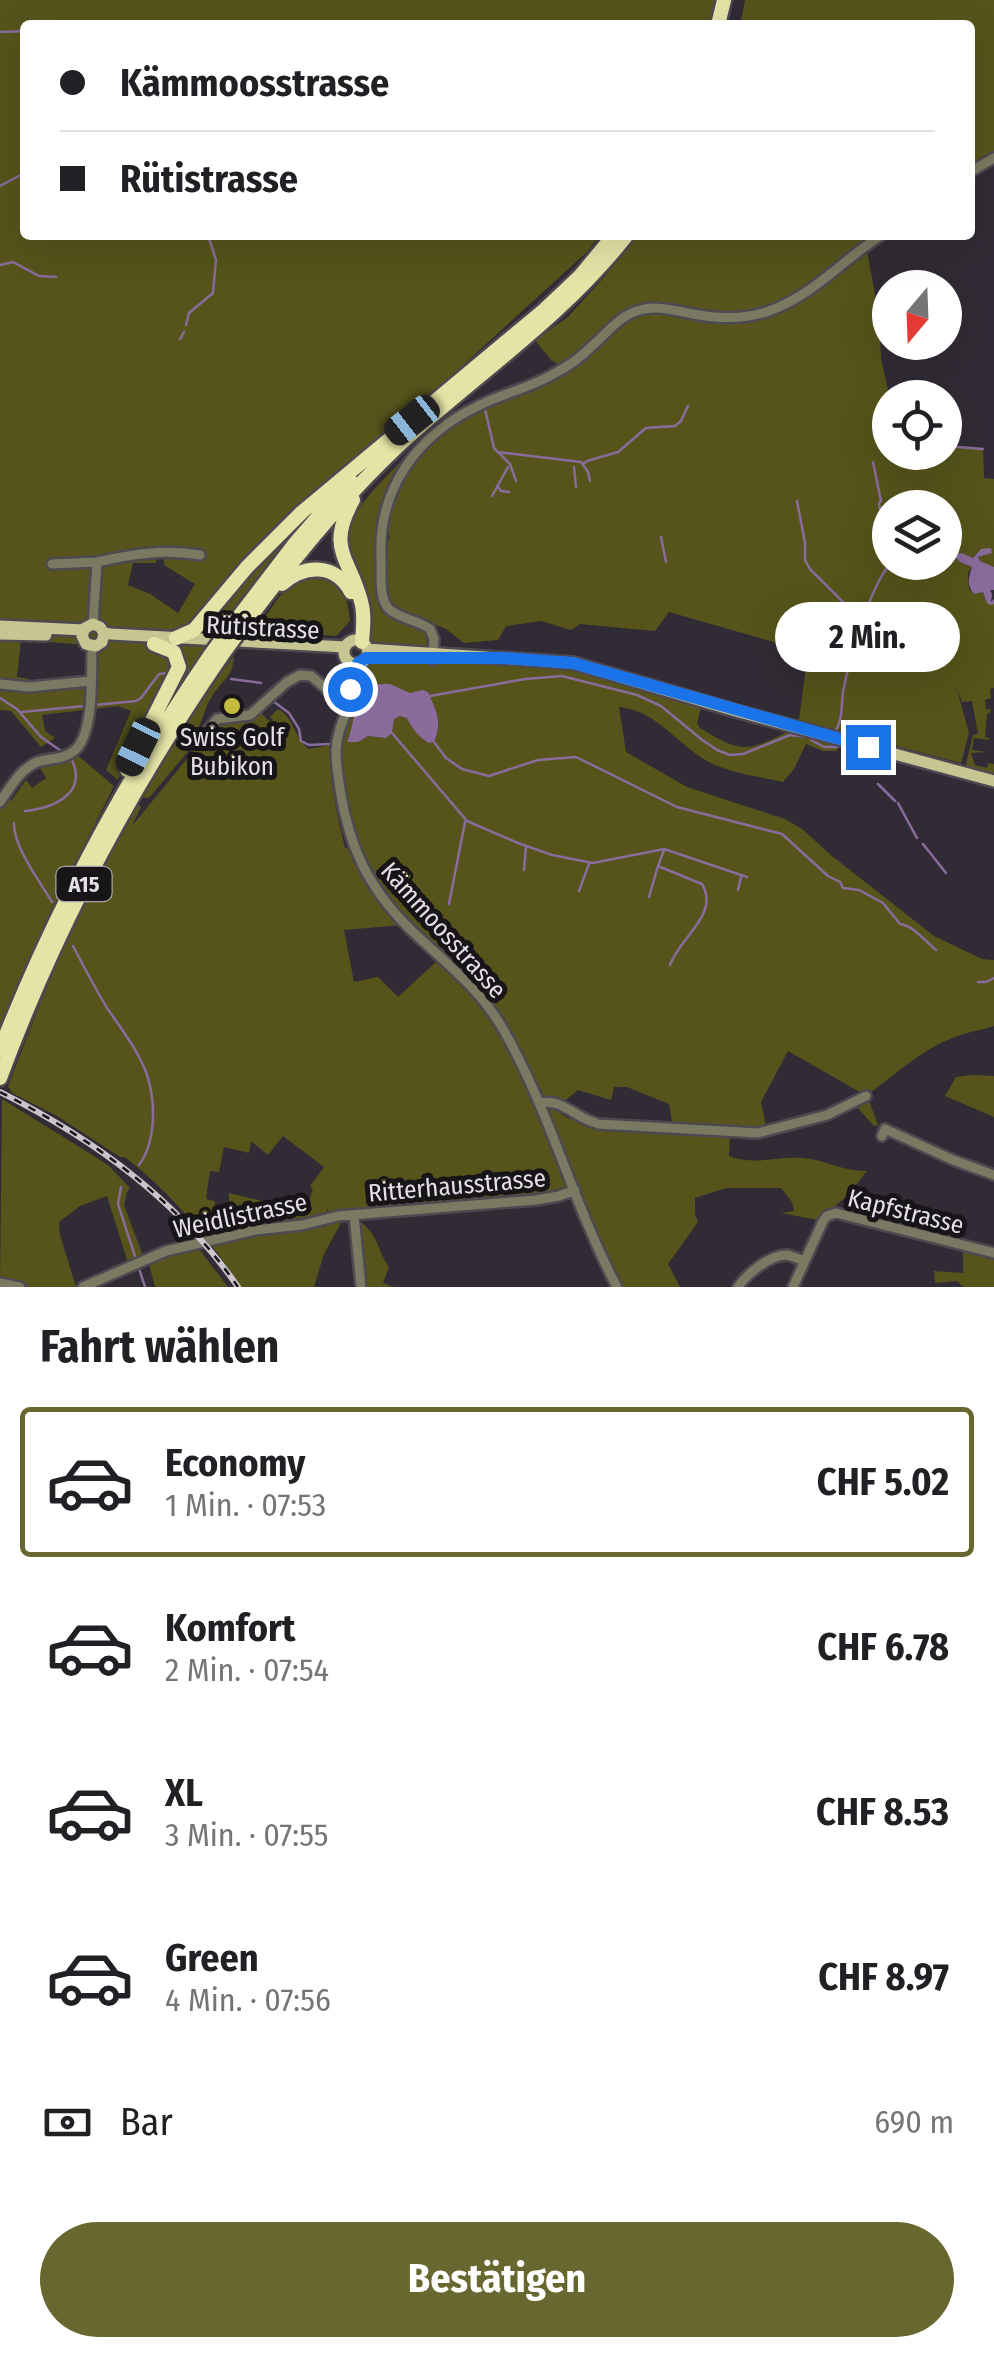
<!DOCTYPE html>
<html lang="de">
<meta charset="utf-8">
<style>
:root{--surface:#fff;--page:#f6f6f6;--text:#202124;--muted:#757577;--line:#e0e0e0;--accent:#696730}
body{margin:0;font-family:"Fira Sans Condensed",sans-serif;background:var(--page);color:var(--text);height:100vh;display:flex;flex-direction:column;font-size:38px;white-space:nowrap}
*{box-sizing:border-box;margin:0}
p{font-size:32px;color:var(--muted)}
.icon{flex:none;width:55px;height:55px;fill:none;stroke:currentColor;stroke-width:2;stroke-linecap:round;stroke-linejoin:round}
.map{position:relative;height:1287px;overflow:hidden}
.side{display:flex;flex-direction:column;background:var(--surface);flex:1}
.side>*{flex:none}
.banner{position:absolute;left:20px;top:20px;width:955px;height:220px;border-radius:10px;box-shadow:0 10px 40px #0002;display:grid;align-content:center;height:220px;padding:0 40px;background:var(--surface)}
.needle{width:65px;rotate:199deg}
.fabs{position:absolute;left:872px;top:270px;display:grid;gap:20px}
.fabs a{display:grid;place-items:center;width:90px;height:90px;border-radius:50%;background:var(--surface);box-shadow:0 10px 40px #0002;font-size:50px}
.end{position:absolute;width:45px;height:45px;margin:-22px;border:12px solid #1a73e8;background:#fff;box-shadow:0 0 0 5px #fff}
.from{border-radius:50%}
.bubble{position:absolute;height:70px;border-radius:35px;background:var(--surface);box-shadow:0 10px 40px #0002;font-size:32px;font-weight:700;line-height:70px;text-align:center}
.car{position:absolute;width:30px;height:60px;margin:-30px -15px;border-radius:12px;box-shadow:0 0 8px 2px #0007;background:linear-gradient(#222 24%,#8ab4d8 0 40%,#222 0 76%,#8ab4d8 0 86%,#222 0)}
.banner b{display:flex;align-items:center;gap:35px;height:95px;font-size:38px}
.banner b+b{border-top:2px solid var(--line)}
.banner i{width:25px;height:25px;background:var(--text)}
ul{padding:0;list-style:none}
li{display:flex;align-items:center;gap:30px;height:150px;margin:0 20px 15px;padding:0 20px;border:5px solid transparent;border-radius:10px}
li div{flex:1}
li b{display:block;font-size:38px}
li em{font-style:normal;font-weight:700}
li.on{border-color:var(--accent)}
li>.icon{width:90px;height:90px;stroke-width:1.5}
h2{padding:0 40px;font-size:45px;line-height:120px}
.pay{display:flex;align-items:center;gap:25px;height:110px;padding:0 40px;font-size:38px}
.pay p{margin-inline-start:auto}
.primary-button{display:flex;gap:20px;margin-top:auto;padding:20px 40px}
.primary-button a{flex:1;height:115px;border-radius:60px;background:var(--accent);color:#fff;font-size:40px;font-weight:700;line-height:115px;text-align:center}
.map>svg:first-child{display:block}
.green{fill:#56541b;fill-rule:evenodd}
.water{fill:#8a6c9c}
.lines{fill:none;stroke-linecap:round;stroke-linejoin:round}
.stream{stroke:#8a6c9c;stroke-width:2.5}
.minor-casing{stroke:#4e4851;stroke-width:14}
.major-casing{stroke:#4e4851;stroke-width:16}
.highway-casing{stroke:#4e4851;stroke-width:19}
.minor{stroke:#7a7a62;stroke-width:9}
.major{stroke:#c7c693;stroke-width:11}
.highway{stroke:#e5e4a7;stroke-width:14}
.rail-casing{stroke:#c9c5cb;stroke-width:6}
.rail{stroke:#181519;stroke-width:2.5;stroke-dasharray:8;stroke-linecap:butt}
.highway-bridge-casing{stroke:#4e4851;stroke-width:19;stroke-linecap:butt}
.highway-bridge{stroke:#e5e4a7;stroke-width:14}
.route{stroke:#1a73e8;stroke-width:12}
.poi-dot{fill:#c2bd3f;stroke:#181519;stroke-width:4}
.labels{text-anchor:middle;stroke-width:10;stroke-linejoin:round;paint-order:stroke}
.shield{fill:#181519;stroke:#a7a3a8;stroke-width:2.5}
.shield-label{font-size:22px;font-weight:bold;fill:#e4e0e6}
.street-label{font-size:25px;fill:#e4e0e6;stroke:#181519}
.poi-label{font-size:25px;fill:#e4e0e6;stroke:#181519}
</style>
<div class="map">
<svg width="994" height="1287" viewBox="0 0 994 1287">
<rect width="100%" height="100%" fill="#312b35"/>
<!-- green -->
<path class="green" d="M0,0h716l-6,25h-685v210h575l-13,17 -195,178 -73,75 -173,237 -8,-3 -20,41 -12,-10 25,-59 -13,-5 -76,9 3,16 10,7 -14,9 -30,-36 -11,-1zM164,551v14l31,19 -17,29 -28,-19 -22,-9 5,-22h23l1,-11zM21,640l68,5 1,36 -61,5v-7l-12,-2z
M745,0h249v154l-24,16v-145h-230z
M637,235h239c-38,29 -78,66 -126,76 -20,5 -42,0 -62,-3 -14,-3 -32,-7 -46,-3 -29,7 -53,37 -74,56l-9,4 -8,-5 -16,-20 33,-23 37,-41z
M866,245l13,71 2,42 9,41v53h55v-6l38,3 1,29 10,1v88l-14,-6 -2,-4 14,-4 -13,-2 -6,7 -12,-5 -7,3 6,6 12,5 -4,6 1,16 5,5 9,-2 5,12h6v84l-4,1 1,9 -6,2 1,9h4l1,3 -4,2 -2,23 4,1 -1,2 -14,-2 -2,12 15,2 -16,1 4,12 12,3 1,-5 6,1v14l-25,-8 -3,-6 7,-29 5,-1 -6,-33 -10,1 -6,-16 13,47 -8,30 -162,-43 9,-68 -139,-40 -14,19 -75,-7 -9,6 -30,-9 -35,5 -8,14 -34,3 -18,-14 -49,-20 -7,-5 -6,-54 6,-14 -6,-5 4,-22 23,-49 54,-47 86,-37 70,-57 20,-9 83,8 52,-10zM890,508h55v54h-55z
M401,461c-4,14 -12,24 -16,36 -11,34 -7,69 -5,103l45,30 2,16 -3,2 -55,-3 -4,-6v-37l4,-2c-7,-17 -19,-35 -22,-52 -6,-31 35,-66 54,-87z
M315,574c26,4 33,23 35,47l-14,15 -81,-5 24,-34 19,-19z
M234,656c-1,23 -13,24 -23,42 -7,11 -9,26 -17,39l2,5 -47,56 -10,-1 48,-79z
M372,659l130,2 70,5 157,46 2,4 -30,-9 -4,16 3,5c43,26 47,24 91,2l47,13 -1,8h-14l-17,-7 -12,25 -11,13c-22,-5 -48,-8 -70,-18 -34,-16 -55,-54 -94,-57l7,45 61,35 98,32 17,10 30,27 102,80 48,23 12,1v66c-13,4 -27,6 -39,11 -33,12 -60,38 -88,58l11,30 -4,1 -18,-20c-41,18 -82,29 -126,30l-1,20c25,10 48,0 74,2 22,2 42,14 64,13l-20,25 -17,14v4l-7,7 -42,-8 13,-2 -2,-9 -11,-14h-55l-31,10v16l3,8 -30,42 12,23h-69l-35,-79 -9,-15 -31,7 -205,17 -4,-9v13l16,-2 -19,35 -10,33h-73c-32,-49 -70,-94 -116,-130h-5l-63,-41 -45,-23 -4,-7 45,-116 -9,8 92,-176 5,5 -9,19 86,-105 20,-2 7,4 16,-10 9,9 3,-2 -3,-3 8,-8c16,8 16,29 31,40l21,-4c-1,35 7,69 15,103l8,-2c13,30 33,59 56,82 20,20 44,36 63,57 26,29 42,65 59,99l3,-1c-14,-32 -32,-66 -54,-93 -21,-25 -49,-44 -73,-68 -37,-39 -58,-81 -65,-135 -1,-15 -4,-31 -2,-46 2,-12 8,-24 12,-36 6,-16 3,-40 20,-46zM379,684c13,0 24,10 35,9 5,0 9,-2 14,-1 8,19 15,30 6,50l-5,1c-9,-5 -18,-16 -22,-25l-7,-2 -6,3 -2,14 -6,5 -18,-2 -10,6h-11c8,-19 8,-51 32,-58zM401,925l37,35 -40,37 -20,-20 -24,5 -10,-52zM788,1051l77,44v1l-31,17 -67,18 -6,-29zM614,1087h13l42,17 4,25 -75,-5 -11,-3 -13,-7 -5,5 -14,-9 3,-6 2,1 18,-15 33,10zM283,1136l41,31 -14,19 3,3 -8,22 -76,-18v11l19,4 -1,7 -32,-3v-11l-9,-2 4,-28 9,1 5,-25 25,6 2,-12 17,14z
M76,754l38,32 -63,125 -51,123v-232l4,-6 7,5 15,-21 6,8 14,-10 -8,-13 28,-4z
M972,1075l22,1v41l-49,-21 11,-19z
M2,1099l92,57 15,10 21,22 -3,4 -3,13 19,51 -15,7 -21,-67 -27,10 -21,16 1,13 16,52h-76z
M361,1222c19,16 15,26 28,45l-6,16 11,4h-30z
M195,1244l33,43h-73l-7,-27z
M963,1251l31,6v30h-31l-6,-6 -22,2 -1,-12 29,2z"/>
<!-- water -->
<path class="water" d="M991,548l1,5 -14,4 2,4 14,6v23h-4l2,4 -1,8 3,-3v5l-3,1 -4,-2 -4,-11 -9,2c-8,-9 -5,-18 -2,-27l-12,-5 -6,-6 1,-2 7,-1 11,5 8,-9z
M390,684l20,9 13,-3 5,2c8,19 15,29 6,50l-5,1c-9,-5 -18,-15 -22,-25l-7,-2 -6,3 -2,14 -6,5 -18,-2 -10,6h-11c7,-15 7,-47 25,-56 3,-2 14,-2 18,-2z"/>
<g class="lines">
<!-- stream -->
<path class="stream" d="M144,25l12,-3 43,3
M0,32l25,-1
M0,186l19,-10 6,1
M0,265l13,-3 26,14 17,1
M186,325l3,-12 24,-20 3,-33 -8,-25
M180,339l4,-7
M485,409l9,39 16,16 6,17
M945,446l38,3
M497,452l84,10 7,10 2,9
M873,462l8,39 -2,2 10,60
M583,464l4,-3 31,-9 28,-24 29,-2 6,-5 7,-15
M574,467l2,20
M498,487l3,4 8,1
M492,496l16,-29
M903,498l1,10
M797,501l8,42v17l5,9 42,42 5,23
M661,537l5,25
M945,553l9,2
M231,679l30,4
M430,696l95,-17 37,-3 75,19 24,11 40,33 16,11 13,5 13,-1 47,-19 27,3
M0,698l17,11 24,28 23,16
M273,701l16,12 10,16 2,12 8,4 20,-1
M22,712l114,-11 5,-3 18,-24 8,-1
M836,730c7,-11 5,-25 7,-38 5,-27 29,-115 50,-130
M392,733l75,88 51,22 34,12 41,8 71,-14 83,28
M811,740l13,7h14
M434,742l12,16 16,11 27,7 49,-16 38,-3 101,50 105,27 46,42 12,6 3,6 16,2 24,13 17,21c14,2 25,17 36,26
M878,784l17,17
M898,803l19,35
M25,811c29,-3 64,-18 46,-53
M14,823c-1,23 26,59 38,79
M923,844l23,29
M664,850l-6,16 44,18c18,30 -22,53 -32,81
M524,870l2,-24
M738,890l3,-13
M579,891l10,-27
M649,897l9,-31
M449,904l16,-82
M73,946c11,21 22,42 34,62 13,19 33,45 40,67 9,27 9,67 -8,90
M978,982h8l8,-4
M121,1187l-3,17 27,83"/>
<defs>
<path id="minor" d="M970,172l24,-14
M52,564l45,-2
M93,624l4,-62c35,-8 67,-13 103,-7
M433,660l1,-21 -4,-10c-12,-9 -30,-10 -41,-20 -11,-11 -7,-37 -8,-52 -3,-68 36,-122 97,-151 25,-13 53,-18 77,-33 14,-7 26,-16 37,-27 15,-13 28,-31 48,-36 18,-5 36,1 53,4 26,5 51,6 76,-3 45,-16 74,-52 113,-76
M358,663c0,7 -1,15 -2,23 -6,22 -19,40 -20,65 0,13 2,25 4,38 9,57 28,99 70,140 35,34 68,57 93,100 47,82 70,175 114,258
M0,684l29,3 61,-6
M200,740l17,-21 33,-4 37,-33 13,-7 11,1 18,15 21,8
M0,802c10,-14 20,-33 37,-40 12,-4 26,-2 37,-11 21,-17 17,-78 18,-105
M540,1103c21,-5 36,15 56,20
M598,1124l160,9 69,-18 39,-19
M882,1136l3,-7 68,31 41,15
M354,1215l7,72
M0,1283l20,4
M83,1287l83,-36 89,-21 47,-5 36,-9 198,-16 23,-4 16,-6
M738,1287c9,-13 32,-33 50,-32 2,1 15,5 17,6
M793,1287l30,-66 4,-5 9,-3 158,40"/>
<path id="major" d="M0,626l84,4
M104,633l-2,9 -6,4 -10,-2 -4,-8 3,-8 8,-4 7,3 4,6 7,1 234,13
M0,634l46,1
M344 652a12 12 0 1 1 24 0a12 12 0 1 1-24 0Z
M367,649l206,14 163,48 258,70"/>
<path id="highway" d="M718,25l6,-25
M353,500c-27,49 -4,56 8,101 4,13 2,27 1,41
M282,584c23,-20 53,-21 69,8
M227,632l69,-90 54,-62
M238,633c49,-66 100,-130 159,-186 77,-71 164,-128 230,-212
M176,638l18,-8 53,-63 55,-55 242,-202 36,-34 34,-41
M127,770l52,-103 -5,-15 -20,-8
M0,1050c55,-140 126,-272 211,-396
M0,1078c56,-151 131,-291 222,-423"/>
</defs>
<!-- minor casing -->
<use href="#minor" class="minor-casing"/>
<!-- major casing -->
<use href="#major" class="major-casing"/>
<!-- highway casing -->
<use href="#highway" class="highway-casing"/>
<!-- minor -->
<use href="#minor" class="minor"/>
<!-- major -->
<use href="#major" class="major"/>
<!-- highway -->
<use href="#highway" class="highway"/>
<defs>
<path id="rail" d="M0,1092c95,48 177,107 238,195"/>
</defs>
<!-- rail casing -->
<use href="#rail" class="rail-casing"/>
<!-- rail -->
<use href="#rail" class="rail"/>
<defs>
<path id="highway-bridge" d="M211,654l16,-22
M222,655l16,-22"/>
</defs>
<!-- highway-bridge casing -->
<use href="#highway-bridge" class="highway-bridge-casing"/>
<!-- highway-bridge -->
<use href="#highway-bridge" class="highway-bridge"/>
</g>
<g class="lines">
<!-- route -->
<path class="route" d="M350,689v9l6,-12 2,-23 8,-5h137l70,5 295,84"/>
</g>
<!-- markers -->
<circle class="poi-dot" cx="232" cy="706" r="10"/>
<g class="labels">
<!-- shield labels -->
<rect class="shield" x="56.5" y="867" width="55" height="34" rx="8"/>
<g class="shield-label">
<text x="84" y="892">A15</text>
</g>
<!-- street labels -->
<g class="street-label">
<text transform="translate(263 627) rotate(3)" y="9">Rütistrasse</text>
<text transform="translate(444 930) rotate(48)" y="9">Kämmoosstrasse</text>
<text transform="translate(457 1185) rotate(-5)" y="9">Ritterhausstrasse</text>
<text transform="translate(906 1211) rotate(14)" y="9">Kapfstrasse</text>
<text transform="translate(240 1215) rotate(-12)" y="9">Weidlistrasse</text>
</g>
<!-- poi labels -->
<g class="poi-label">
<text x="232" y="746">Swiss Golf<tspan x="232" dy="29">Bubikon</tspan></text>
</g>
</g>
</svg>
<div class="fabs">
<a><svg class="needle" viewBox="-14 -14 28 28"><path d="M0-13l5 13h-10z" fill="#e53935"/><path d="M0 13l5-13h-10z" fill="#757577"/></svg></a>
<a><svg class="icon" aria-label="locate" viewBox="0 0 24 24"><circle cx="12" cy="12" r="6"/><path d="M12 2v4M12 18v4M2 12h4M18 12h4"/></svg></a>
<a><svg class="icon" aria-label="layers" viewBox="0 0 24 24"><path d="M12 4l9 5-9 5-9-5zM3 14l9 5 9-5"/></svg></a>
</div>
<i class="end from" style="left:350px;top:689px"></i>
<i class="end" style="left:868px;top:747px"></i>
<div class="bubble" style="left:775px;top:602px;width:185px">2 Min.</div>
<i class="car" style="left:412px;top:420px;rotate:232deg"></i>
<i class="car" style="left:138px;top:747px;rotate:206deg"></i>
<div class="banner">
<b><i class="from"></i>Kämmoosstrasse</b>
<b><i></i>Rütistrasse</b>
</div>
</div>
<section class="side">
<h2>Fahrt wählen</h2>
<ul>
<li class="on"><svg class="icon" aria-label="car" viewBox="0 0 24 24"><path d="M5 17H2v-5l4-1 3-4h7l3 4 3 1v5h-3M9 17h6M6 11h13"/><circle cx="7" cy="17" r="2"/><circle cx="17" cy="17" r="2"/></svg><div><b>Economy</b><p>1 Min. · 07:53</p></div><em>CHF 5.02</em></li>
<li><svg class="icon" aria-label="car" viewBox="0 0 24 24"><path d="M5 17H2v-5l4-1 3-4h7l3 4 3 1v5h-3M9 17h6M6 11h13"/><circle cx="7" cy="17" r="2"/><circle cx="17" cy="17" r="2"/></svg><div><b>Komfort</b><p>2 Min. · 07:54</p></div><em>CHF 6.78</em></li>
<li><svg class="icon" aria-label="car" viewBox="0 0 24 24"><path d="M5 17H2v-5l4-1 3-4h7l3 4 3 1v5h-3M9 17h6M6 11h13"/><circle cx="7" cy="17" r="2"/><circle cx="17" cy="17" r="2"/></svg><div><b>XL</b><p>3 Min. · 07:55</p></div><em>CHF 8.53</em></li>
<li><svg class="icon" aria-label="car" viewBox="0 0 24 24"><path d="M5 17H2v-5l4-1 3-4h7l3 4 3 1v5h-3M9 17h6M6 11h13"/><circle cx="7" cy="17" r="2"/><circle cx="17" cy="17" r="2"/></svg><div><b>Green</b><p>4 Min. · 07:56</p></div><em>CHF 8.97</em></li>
</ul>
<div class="pay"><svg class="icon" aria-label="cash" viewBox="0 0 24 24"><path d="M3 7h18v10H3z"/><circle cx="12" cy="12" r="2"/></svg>Bar<p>690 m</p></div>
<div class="primary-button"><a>Bestätigen</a></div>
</section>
